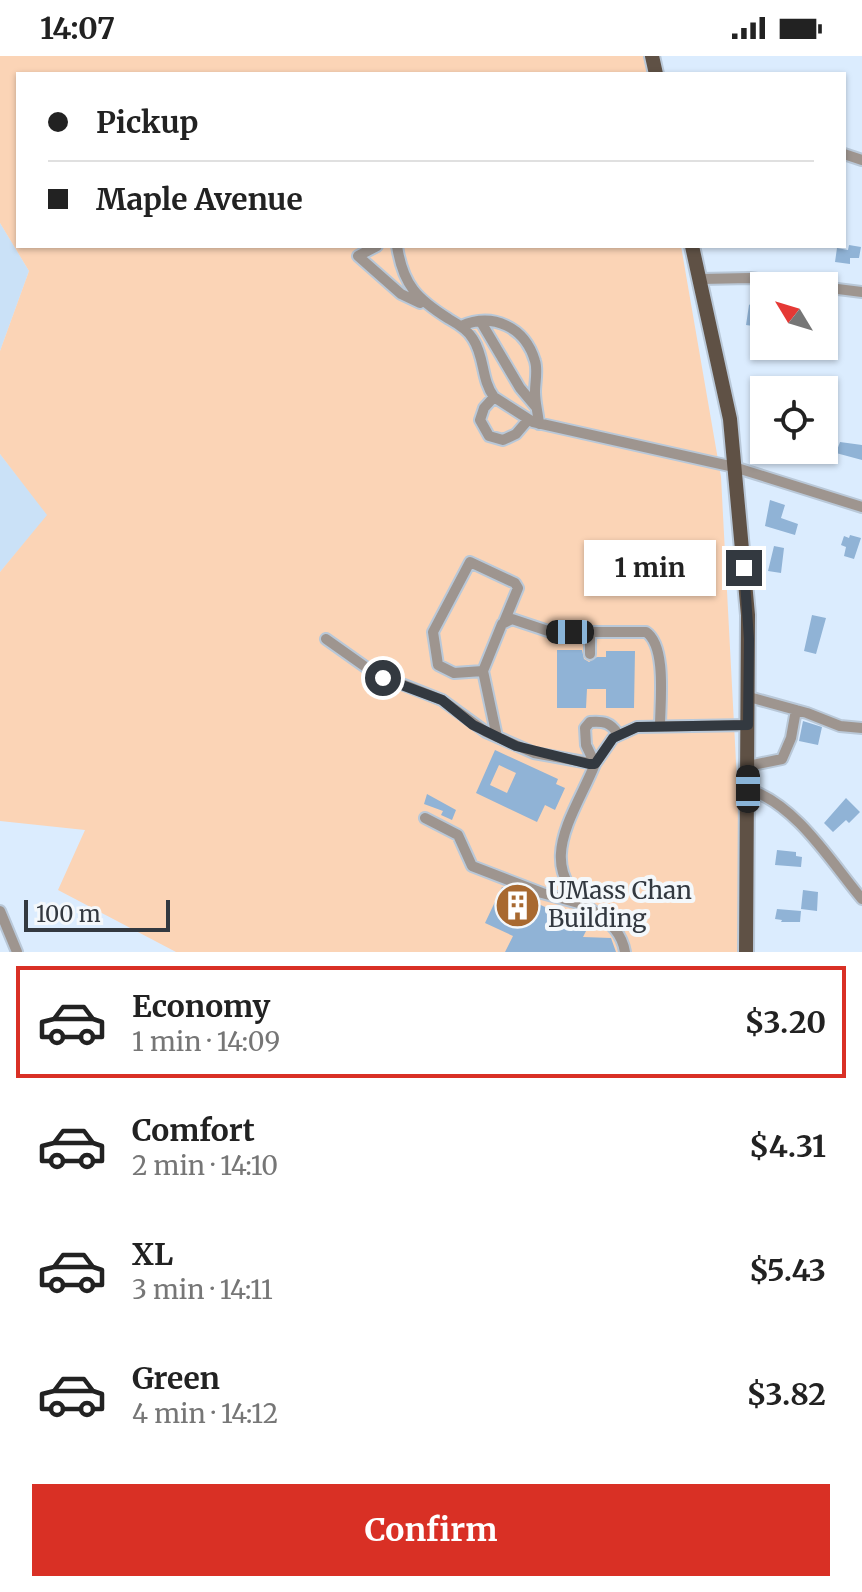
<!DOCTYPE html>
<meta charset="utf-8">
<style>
:root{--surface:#fff;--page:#f2f2f2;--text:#222;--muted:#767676;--line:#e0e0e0;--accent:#d93025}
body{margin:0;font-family:Merriweather,serif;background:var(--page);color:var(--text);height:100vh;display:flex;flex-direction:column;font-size:30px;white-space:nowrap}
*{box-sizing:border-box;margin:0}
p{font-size:26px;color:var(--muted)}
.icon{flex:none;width:44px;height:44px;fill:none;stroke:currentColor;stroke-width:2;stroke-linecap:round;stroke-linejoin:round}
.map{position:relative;height:896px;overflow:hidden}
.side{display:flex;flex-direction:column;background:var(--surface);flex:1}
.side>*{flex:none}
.banner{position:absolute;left:16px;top:16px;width:830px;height:176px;border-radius:0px;box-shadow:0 2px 6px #0004;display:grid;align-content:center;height:176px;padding:0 32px;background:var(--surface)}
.needle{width:52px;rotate:308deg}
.controls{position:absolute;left:750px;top:216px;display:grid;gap:16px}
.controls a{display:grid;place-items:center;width:88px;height:88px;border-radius:0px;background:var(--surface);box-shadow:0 2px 6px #0004;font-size:40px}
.scale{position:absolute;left:24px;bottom:20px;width:146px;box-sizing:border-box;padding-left:8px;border:4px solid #333940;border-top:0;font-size:22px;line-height:28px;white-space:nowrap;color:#333940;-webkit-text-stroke:6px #f4f8fb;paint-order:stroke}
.end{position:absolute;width:36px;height:36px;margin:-18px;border:10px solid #333940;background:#fff;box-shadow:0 0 0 4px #fff}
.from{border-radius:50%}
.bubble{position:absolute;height:56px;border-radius:0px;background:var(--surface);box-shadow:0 2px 6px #0004;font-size:26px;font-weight:700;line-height:56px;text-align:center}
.car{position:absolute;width:24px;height:48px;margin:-24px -12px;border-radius:10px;box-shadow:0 0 6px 2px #0007;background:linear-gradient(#222 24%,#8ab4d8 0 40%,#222 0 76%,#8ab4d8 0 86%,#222 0)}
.banner b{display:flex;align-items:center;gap:28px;height:76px;font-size:30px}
.banner b+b{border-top:2px solid var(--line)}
.banner i{width:20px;height:20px;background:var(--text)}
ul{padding:14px 0 0;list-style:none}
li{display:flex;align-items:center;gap:24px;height:112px;margin:0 16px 12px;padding:0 16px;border:4px solid transparent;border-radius:0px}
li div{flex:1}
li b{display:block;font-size:30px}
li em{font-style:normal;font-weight:700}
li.selected{border-color:var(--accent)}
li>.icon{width:72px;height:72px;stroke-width:1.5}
.button{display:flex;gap:16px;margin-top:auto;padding:16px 32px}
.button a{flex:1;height:92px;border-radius:0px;background:var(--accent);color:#fff;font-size:32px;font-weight:700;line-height:92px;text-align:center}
.status{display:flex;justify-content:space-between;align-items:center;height:56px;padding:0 40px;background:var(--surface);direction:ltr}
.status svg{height:22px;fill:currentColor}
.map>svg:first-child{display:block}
.built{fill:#cae1f7}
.green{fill:#fbd4b6}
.building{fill:#90b3d6;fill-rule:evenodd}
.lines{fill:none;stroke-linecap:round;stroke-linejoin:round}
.minor-casing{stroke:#b9c8d8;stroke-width:14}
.major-casing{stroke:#b9c8d8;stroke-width:18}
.minor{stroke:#9e958f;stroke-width:10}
.major{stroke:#5f5145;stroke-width:14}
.route{stroke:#333940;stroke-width:10}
.labels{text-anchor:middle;stroke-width:8;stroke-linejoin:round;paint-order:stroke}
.poi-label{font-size:24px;fill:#333940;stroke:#f4f8fb;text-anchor:start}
</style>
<div class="status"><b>14:07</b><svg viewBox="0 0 49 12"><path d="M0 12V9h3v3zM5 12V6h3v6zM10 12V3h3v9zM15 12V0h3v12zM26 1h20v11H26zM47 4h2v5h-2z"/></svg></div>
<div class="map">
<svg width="862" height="896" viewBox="0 0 862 896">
<rect width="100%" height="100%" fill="#dbecfe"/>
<!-- built -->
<path class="built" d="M0,167l29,48 -29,80z
M0,398l48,61 -48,57z"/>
<!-- green -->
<path class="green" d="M0,0h647l5,18h-634v172h663l40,231 25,475h-570l-118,-62 27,-60 -85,-9v-249l47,-57 -47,-61v-103l29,-80 -29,-48z"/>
<!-- building -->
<path class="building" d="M849,189l12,2 -2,11h-9v6l-15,-2 2,-14 11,2z
M759,242l-1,7 6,2v12l-9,-2 -2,9 -7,-1 3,-20z
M840,386l22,3v15l-26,-7z
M770,444l15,5 -4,13 17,6 -3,11 -30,-9z
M850,479l11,3 -7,21 -10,-3 2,-9 -5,-2 3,-9 5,2z
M774,490l10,2 -3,25 -13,-2z
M812,559l14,3 -10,36 -12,-3z
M557,594h25l2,9 5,3 8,-5h9v-6h29l-1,57h-28v-19h-19l-1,19h-29z
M803,665l19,6 -4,18 -19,-4z
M495,694l63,29 -2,5 9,4 -10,22 -10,-5 -8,17 -61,-29zM499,709l17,8 -9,20 -17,-8z
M427,738l29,16 -4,10 -11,-5 2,-4 -19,-7z
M846,742l14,14 -11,11 -3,-3 -13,12 -9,-9z
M777,794l19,2v4l6,1 -1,10 -26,-2z
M502,831l86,40 -5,10 28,1 5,14h-111l8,-16 -28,-13z
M803,834l15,2 -1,19 -16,-2z
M777,853l24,2 -1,11h-19l1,-2 -7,-1z"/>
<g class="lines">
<defs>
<path id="minor" d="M844,98l18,6
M397,190c6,39 20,53 52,73 9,5 19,11 24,20 12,18 8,41 21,58
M358,200l43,38 19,9
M358,200l19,-10
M701,223l49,-1 112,14
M481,266l39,66 16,19
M461,270c32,-14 64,1 74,35 3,9 0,21 0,31 0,11 3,21 4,32
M528,364l-12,14 -13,6 -14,-4 -9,-16 4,-12 10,-11 39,25 201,45 128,40
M590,576v22
M326,583l48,34 68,27 44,32 48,21 61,11 18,-26 24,-11 111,-2
M483,615l-29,2 -16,-8 -5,-33 37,-70 45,21 3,5 -14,34
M749,641l58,16 33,13 22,2
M618,678c-8,-12 -14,-13 -28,-12l-5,6 1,17 9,19c-22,54 -65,104 1,149 15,10 26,21 29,39
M497,681l-14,-66 19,-47 10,-5 39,13h95c21,14 14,71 14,94
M748,710l34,-7 9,-21 5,-28
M748,733c49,16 82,72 114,110
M425,762l33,17 14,31 70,27 40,11
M0,855l17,41"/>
<path id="major" d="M652,0l4,18
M692,190l38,173 18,196 -2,337"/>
</defs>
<!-- minor casing -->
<use href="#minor" class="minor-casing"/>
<!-- major casing -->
<use href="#major" class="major-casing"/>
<!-- minor -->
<use href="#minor" class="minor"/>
<!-- major -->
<use href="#major" class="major"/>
</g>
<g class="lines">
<!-- route -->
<path class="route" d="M383,622l59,22 31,25 43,21 73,18h6l18,-26 24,-11 111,-2 1,-86 -5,-71"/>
</g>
<!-- icons -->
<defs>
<symbol id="building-disc" viewBox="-11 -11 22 22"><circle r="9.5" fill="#a86930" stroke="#f4f8fb"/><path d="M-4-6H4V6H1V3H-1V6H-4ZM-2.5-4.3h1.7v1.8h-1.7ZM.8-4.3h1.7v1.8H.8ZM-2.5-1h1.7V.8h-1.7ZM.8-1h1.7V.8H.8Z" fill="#fff"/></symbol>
</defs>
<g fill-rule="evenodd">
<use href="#building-disc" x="492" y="824" width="51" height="51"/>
</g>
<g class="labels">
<!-- poi labels -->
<g class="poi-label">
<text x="548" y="843">UMass Chan<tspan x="548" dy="28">Building</tspan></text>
</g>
</g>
</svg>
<div class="controls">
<a><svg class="needle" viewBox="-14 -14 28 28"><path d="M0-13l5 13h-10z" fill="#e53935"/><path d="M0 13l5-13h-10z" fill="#767676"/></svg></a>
<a><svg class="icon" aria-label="locate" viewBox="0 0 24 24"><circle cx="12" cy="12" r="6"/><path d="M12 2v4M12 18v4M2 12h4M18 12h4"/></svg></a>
</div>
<div class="scale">100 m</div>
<i class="end from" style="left:383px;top:622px"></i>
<i class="end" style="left:744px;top:512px"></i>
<div class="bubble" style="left:584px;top:484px;width:132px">1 min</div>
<i class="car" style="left:570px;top:576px;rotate:270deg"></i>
<i class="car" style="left:748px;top:733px;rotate:0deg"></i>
<div class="banner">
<b><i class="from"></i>Pickup</b>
<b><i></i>Maple Avenue</b>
</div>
</div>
<section class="side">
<ul>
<li class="selected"><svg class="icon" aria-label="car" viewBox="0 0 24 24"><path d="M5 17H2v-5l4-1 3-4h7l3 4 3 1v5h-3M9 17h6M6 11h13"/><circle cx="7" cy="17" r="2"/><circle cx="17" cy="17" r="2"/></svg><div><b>Economy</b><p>1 min · 14:09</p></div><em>$3.20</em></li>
<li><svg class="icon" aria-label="car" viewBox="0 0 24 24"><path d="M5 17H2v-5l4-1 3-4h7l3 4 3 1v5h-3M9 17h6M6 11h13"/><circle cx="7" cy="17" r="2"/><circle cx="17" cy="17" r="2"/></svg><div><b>Comfort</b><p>2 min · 14:10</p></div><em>$4.31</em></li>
<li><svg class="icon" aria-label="car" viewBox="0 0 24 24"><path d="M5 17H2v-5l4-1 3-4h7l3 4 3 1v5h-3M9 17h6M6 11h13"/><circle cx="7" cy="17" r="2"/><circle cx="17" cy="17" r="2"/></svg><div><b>XL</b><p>3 min · 14:11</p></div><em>$5.43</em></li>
<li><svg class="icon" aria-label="car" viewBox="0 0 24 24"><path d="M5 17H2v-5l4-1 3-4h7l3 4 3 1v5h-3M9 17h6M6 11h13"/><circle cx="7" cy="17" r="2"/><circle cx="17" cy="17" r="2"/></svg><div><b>Green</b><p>4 min · 14:12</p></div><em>$3.82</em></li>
</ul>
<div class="button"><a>Confirm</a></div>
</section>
